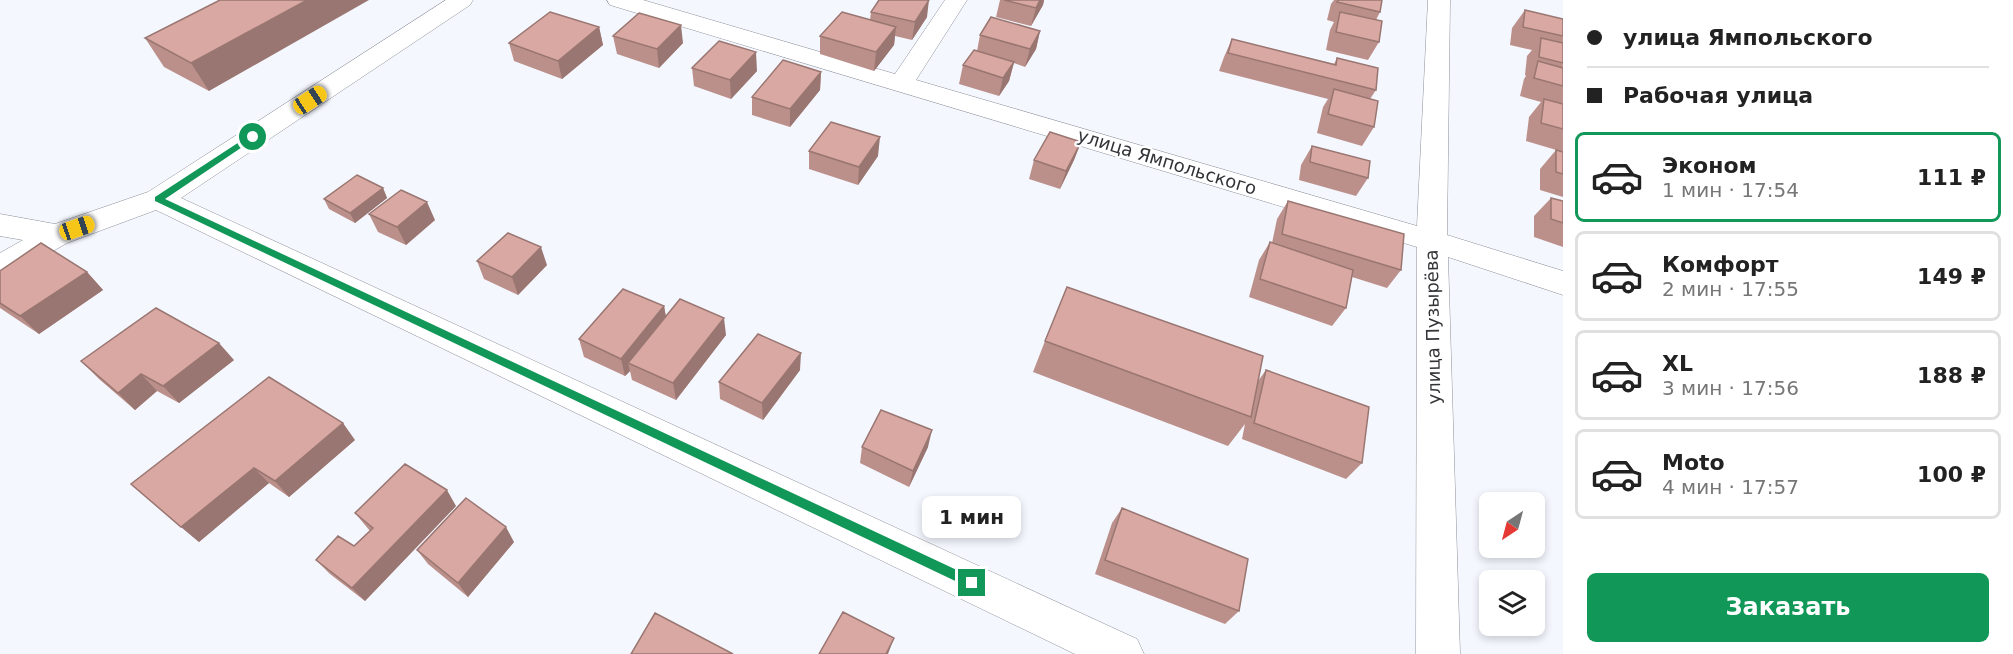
<!DOCTYPE html>
<html lang="ru">
<meta charset="utf-8">
<style>
:root{--surface:#fff;--page:#f2f2f2;--text:#222;--muted:#767676;--line:#e0e0e0;--accent:#119858}
body{margin:0;font-family:"DejaVu Sans",sans-serif;background:var(--page);color:var(--text);height:100vh;display:flex;flex-direction:column;font-size:22px;white-space:nowrap}
*{box-sizing:border-box;margin:0}
p{font-size:20px;color:var(--muted)}
.icon{flex:none;width:33px;height:33px;fill:none;stroke:currentColor;stroke-width:2;stroke-linecap:round;stroke-linejoin:round}
.map{position:relative;flex:1;overflow:hidden}
.side{display:flex;flex-direction:column;background:var(--surface);width:450px}
.side>*{flex:none}
.banner{display:grid;align-content:center;height:132px;padding:0 24px;background:var(--surface)}
.needle{width:39px;rotate:216deg}
.fabs{position:absolute;left:1479px;top:492px;display:grid;gap:12px}
.fabs a{display:grid;place-items:center;width:66px;height:66px;border-radius:9px;background:var(--surface);box-shadow:0 3px 9px #0003;font-size:30px}
.end{position:absolute;width:27px;height:27px;margin:-14px;border:8px solid #119858;background:#fff;box-shadow:0 0 0 3px #fff}
.from{border-radius:50%}
.bubble{position:absolute;height:42px;border-radius:9px;background:var(--surface);box-shadow:0 3px 9px #0003;font-size:20px;font-weight:700;line-height:42px;text-align:center}
.car{position:absolute;width:18px;height:36px;margin:-18px -9px;border-radius:8px;box-shadow:0 0 4px 2px #0007;background:linear-gradient(#f5c518 24%,#345 0 40%,#f5c518 0 76%,#345 0 86%,#f5c518 0)}
.banner b{display:flex;align-items:center;gap:21px;height:57px;font-size:22px}
.banner b+b{border-top:2px solid var(--line)}
.banner i{width:15px;height:15px;background:var(--text)}
ul{padding:0;list-style:none}
li{display:flex;align-items:center;gap:18px;height:90px;margin:0 12px 9px;padding:0 12px;border:3px solid var(--line);border-radius:9px}
li div{flex:1}
li b{display:block;font-size:22px}
li em{font-style:normal;font-weight:700}
li.on{border-color:var(--accent)}
li>.icon{width:54px;height:54px;stroke-width:1.5}
.action{display:flex;gap:12px;margin-top:auto;padding:12px 24px}
.action a{flex:1;height:69px;border-radius:9px;background:var(--accent);color:#fff;font-size:24px;font-weight:700;line-height:69px;text-align:center}
main{display:flex;flex:1;min-height:0}
.map>svg:first-child{display:block}
.lines{fill:none;stroke-linecap:round;stroke-linejoin:round}
.minor-casing{stroke:#8d9099;stroke-width:1}
.minor{fill:#fff;fill-rule:evenodd}
.wall{fill:#bb908b}
.shaded-wall{fill:#997671}
.building{fill:#daa8a2;stroke:#997671;stroke-width:1.5}
.route{fill:#119858}
.labels{text-anchor:middle;stroke-width:4.5;stroke-linejoin:round;paint-order:stroke}
.street-label{font-size:18px;fill:#323337;stroke:#fff}
</style>
<main>
<div class="map">
<svg width="1563" height="654" viewBox="0 0 1563 654">
<rect width="100%" height="100%" fill="#f5f7ff"/>
<g class="lines">
<defs>
<path id="minor" d="M446,0h27l-3,5 -289,193 956,441 7,15h-69l-919,-444 -89,33 -56,32 -11,3v-25l23,-13 -23,-4v-22l55,10 93,-32z
M607,0h36l252,74 50,-74h22l-51,80 501,146 11,-226h22l-3,235 116,36v24l-115,-38 12,397h-44l1,-407 -807,-242z"/>
</defs>
<!-- minor casing -->
<use href="#minor" class="minor-casing"/>
<!-- minor -->
<use href="#minor" class="minor"/>
</g>
<!-- wall -->
<path class="wall" d="M220,0l-11,91 -45,-24 -19,-29z
M1000,0h44l-1,5 -12,21 -35,-9z
M1334,0h48l-2,12 -4,8 3,22 -11,18 -42,-10 4,-20 4,-8 -7,-2 4,-16z
M1525,10l38,9v133l-37,-11 3,-24 12,-15 -21,-6 4,-17 2,-3 -1,-1 2,-19 5,-6 -22,-5 2,-17z
M871,12l56,5 -15,23 -17,-4 -1,9 -20,26 -54,-17v-18l50,-16z
M599,27l4,18 -41,34 -48,-18 -5,-18z
M1040,31l-4,18 -11,18 -11,-4 -5,18 -10,15 -40,-12 4,-19 14,-14 3,-16z
M613,36l70,7 -24,25 -42,-14z
M1232,39l102,25 3,-6 39,32 -6,9 4,28 -12,19 -45,-13 6,-26 5,-8 -109,-28 5,-14z
M692,68l65,3 -26,28 -37,-13z
M821,72l-1,18 -30,37 -38,-12v-18z
M1081,142l-7,18 -14,29 -31,-10 5,-19z
M1312,146l56,32 -12,18 -57,-16 2,-15z
M1556,150l7,2v45l-23,-7v-21z
M809,151l69,5 -20,29 -49,-16z
M383,188l4,10 -32,25 -26,-14 -5,-10z
M1551,198l12,3v46l-29,-10v-21z
M1288,201l113,69 -14,18 -35,-11 -6,31 -14,18 -83,-29 10,-37 11,-18 2,1 5,-24z
M369,214l66,6 -29,25 -28,-13z
M477,261l70,4 -29,30 -34,-16z
M0,271l87,1 16,18 -64,44 -39,-26z
M664,306l2,10 60,19 -50,65 -44,-20 -2,-9 -5,5 -41,-19 -5,-18z
M1045,341l213,40 8,-11 96,93 -16,16 -104,-40 3,-15 -17,22 -195,-74z
M234,360l-55,43 -22,-12 -22,19 -36,-31 -18,-18z
M800,370l-37,50 -43,-21 -1,-17z
M355,440l-66,57 -20,-14 -70,59 -68,-58z
M862,447h66l-19,40 -49,-24z
M456,506l-91,95 -35,-27 -14,-14 38,-14 16,-15 -15,-18z
M1122,508l117,103 -14,13 -130,-50 17,-51z
M514,542l-46,55 -40,-33 -11,-14z"/>
<!-- shaded-wall -->
<path class="shaded-wall" d="M307,0h62l-160,91 -18,-28z
M929,0l-2,17 -15,23 3,-18z
M1040,0h4l-1,5 -12,21 5,-18z
M681,25l2,18 -24,25 -2,-19z
M599,27l4,18 -41,34 -4,-18z
M896,27l-2,18 -20,26 2,-19z
M1040,31l-4,18 -11,18 5,-18z
M756,52l1,19 -26,28 -1,-19z
M1014,62l-5,19 -10,15 4,-18z
M821,72l-1,18 -30,37v-18z
M880,137l-2,19 -20,29 1,-18z
M1081,142l-7,18 -14,29 6,-18z
M383,188l4,10 -32,25 -5,-10z
M427,202l8,18 -29,25 -9,-18z
M541,247l6,18 -29,30 -6,-18z
M87,272l16,18 -64,44 -19,-18z
M664,306l3,18 -39,39 2,8 -5,5 -4,-17z
M724,318l2,17 -50,65 -3,-17z
M219,343l15,17 -55,43 -16,-17z
M801,353l-1,17 -37,50 -1,-17z
M141,374l16,17 -22,19 -17,-17z
M343,423l12,17 -66,57 -14,-16z
M932,430l-4,17 -19,40 4,-16z
M254,468l15,15 -70,59 -18,-15z
M447,490l9,16 -91,95 -13,-13z
M506,527l8,15 -46,55 -10,-14z
M894,638l-6,16h-2z"/>
<!-- building -->
<path class="building" d="M220,0h87l-116,63 -46,-25z
M879,0h50l-14,22 -44,-10z
M1004,0h36l-4,8z
M1338,0h44l-2,12 -43,-10z
M1525,10l38,9v17l-40,-9z
M550,12l49,15 -41,34 -49,-18z
M842,12l54,15 -20,25 -56,-16z
M1340,12l42,9 -3,21 -43,-10z
M639,13l42,12 -24,24 -44,-13z
M991,17l49,14 -10,18 -50,-14z
M1541,38l22,5v20l-24,-6z
M1232,39l104,26 1,-7 41,10 -2,22 -148,-37z
M719,41l37,11 -26,28 -38,-12z
M974,50l40,12 -11,16 -40,-13z
M783,60l38,12 -31,37 -38,-12z
M1538,61l25,7v18l-29,-8z
M1334,89l44,12 -4,26 -46,-13z
M1544,99l19,5v25l-22,-6z
M831,122l49,15 -21,30 -50,-16z
M1050,132l31,10 -15,29 -32,-11z
M1312,146l58,15 -2,17 -58,-16z
M1556,150l7,2v22l-7,-2z
M357,175l26,13 -33,25 -26,-14z
M401,190l26,12 -30,25 -28,-13z
M1551,198l12,3v22l-12,-4z
M1288,201l116,33 -3,36 -119,-36z
M508,233l33,14 -29,30 -35,-16z
M1270,242l83,28 -7,38 -86,-29z
M41,243l46,29 -67,44 -20,-13v-32z
M1067,287l196,69 -12,61 -206,-76z
M623,289l41,17 -43,53 -42,-20z
M680,299l44,19 -51,65 -45,-20z
M156,308l63,35 -56,43 -22,-12 -23,19 -37,-32z
M758,334l43,19 -39,50 -43,-21z
M1266,370l103,37 -7,56 -108,-40z
M269,377l74,46 -68,58 -21,-13 -73,59 -50,-43z
M881,410l51,20 -19,41 -51,-24z
M405,464l42,26 -95,98 -36,-28 22,-24 16,10 19,-18 -18,-15z
M466,498l40,29 -48,56 -41,-33z
M1122,508l126,51 -9,52 -134,-51z
M843,612l51,26 -8,16h-67z
M655,613l78,41h-102z"/>
<!-- route -->
<path class="route" d="M250,135l7,2 -92,62 811,380v8h-8l-813,-386v-4z"/>
<g class="labels">
<!-- street labels -->
<g class="street-label">
<text transform="translate(1167 162) rotate(17)" y="6">улица Ямпольского</text>
<text transform="translate(1433 327) rotate(-91)" y="6">улица Пузырёва</text>
</g>
</g>
</svg>
<div class="fabs">
<a><svg class="needle" viewBox="-14 -14 28 28"><path d="M0-13l5 13h-10z" fill="#e53935"/><path d="M0 13l5-13h-10z" fill="#767676"/></svg></a>
<a><svg class="icon" aria-label="layers" viewBox="0 0 24 24"><path d="M12 4l9 5-9 5-9-5zM3 14l9 5 9-5"/></svg></a>
</div>
<i class="end from" style="left:253px;top:137px"></i>
<i class="end" style="left:972px;top:583px"></i>
<div class="bubble" style="left:922px;top:496px;width:99px">1 мин</div>
<i class="car" style="left:310px;top:100px;rotate:57deg"></i>
<i class="car" style="left:77px;top:228px;rotate:71deg"></i>
</div>
<section class="side">
<div class="banner">
<b><i class="from"></i>улица Ямпольского</b>
<b><i></i>Рабочая улица</b>
</div>
<ul>
<li class="on"><svg class="icon" aria-label="car" viewBox="0 0 24 24"><path d="M5 17H2v-5l4-1 3-4h7l3 4 3 1v5h-3M9 17h6M6 11h13"/><circle cx="7" cy="17" r="2"/><circle cx="17" cy="17" r="2"/></svg><div><b>Эконом</b><p>1 мин · 17:54</p></div><em>111 ₽</em></li>
<li><svg class="icon" aria-label="car" viewBox="0 0 24 24"><path d="M5 17H2v-5l4-1 3-4h7l3 4 3 1v5h-3M9 17h6M6 11h13"/><circle cx="7" cy="17" r="2"/><circle cx="17" cy="17" r="2"/></svg><div><b>Комфорт</b><p>2 мин · 17:55</p></div><em>149 ₽</em></li>
<li><svg class="icon" aria-label="car" viewBox="0 0 24 24"><path d="M5 17H2v-5l4-1 3-4h7l3 4 3 1v5h-3M9 17h6M6 11h13"/><circle cx="7" cy="17" r="2"/><circle cx="17" cy="17" r="2"/></svg><div><b>XL</b><p>3 мин · 17:56</p></div><em>188 ₽</em></li>
<li><svg class="icon" aria-label="car" viewBox="0 0 24 24"><path d="M5 17H2v-5l4-1 3-4h7l3 4 3 1v5h-3M9 17h6M6 11h13"/><circle cx="7" cy="17" r="2"/><circle cx="17" cy="17" r="2"/></svg><div><b>Moto</b><p>4 мин · 17:57</p></div><em>100 ₽</em></li>
</ul>
<div class="action"><a>Заказать</a></div>
</section>
</main>
